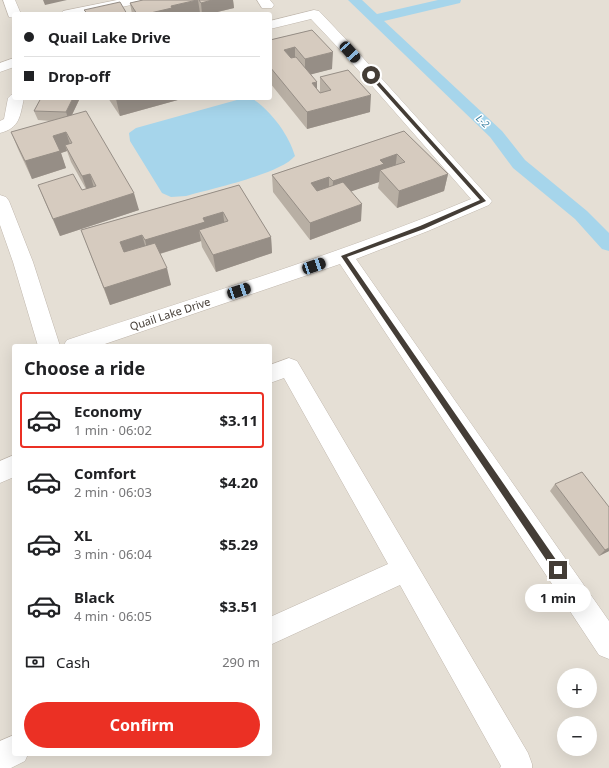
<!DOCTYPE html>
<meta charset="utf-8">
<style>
:root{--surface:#fff;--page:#f2f2f2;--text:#202124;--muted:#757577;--line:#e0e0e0;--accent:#eb3024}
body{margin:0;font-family:"Noto Sans",sans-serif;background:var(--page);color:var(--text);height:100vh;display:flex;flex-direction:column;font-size:15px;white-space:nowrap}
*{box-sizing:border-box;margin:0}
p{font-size:13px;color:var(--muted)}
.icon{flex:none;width:22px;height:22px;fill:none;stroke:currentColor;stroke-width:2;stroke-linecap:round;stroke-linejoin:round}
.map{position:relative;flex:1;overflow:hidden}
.drawer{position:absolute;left:12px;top:344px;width:260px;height:412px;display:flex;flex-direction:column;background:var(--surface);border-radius:4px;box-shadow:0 4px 16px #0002}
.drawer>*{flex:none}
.top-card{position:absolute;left:12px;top:12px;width:260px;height:88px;border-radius:4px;box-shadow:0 4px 16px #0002;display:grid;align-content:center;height:88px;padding:0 12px;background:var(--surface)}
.fabs{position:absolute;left:557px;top:668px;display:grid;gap:8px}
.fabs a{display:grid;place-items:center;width:40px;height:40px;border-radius:50%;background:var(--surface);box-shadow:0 4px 16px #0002;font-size:20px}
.end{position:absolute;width:18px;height:18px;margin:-9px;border:5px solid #443d36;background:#fff;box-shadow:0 0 0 2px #fff}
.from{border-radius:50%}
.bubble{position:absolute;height:28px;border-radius:14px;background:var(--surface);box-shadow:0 4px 16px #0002;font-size:13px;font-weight:700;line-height:28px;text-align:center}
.car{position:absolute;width:12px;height:24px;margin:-12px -6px;border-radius:5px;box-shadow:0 0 3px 1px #0007;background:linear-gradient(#222 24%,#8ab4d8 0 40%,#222 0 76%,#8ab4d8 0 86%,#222 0)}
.top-card b{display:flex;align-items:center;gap:14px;height:38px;font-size:15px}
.top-card b+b{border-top:1px solid var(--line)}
.top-card i{width:10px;height:10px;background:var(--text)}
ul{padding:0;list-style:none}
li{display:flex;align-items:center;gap:12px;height:56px;margin:0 8px 6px;padding:0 4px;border:2px solid transparent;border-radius:4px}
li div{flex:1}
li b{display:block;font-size:15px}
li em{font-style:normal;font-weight:700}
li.current{border-color:var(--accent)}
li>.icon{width:36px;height:36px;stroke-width:1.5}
h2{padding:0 12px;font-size:18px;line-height:48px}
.pay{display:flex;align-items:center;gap:10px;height:44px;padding:0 12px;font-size:15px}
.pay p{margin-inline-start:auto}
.cta{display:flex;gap:8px;margin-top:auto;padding:8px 12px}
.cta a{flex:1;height:46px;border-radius:24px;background:var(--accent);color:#fff;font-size:16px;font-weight:700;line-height:46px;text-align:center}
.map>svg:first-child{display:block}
.residential{fill:#e5dfd5;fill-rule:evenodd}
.water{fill:#a6d5eb}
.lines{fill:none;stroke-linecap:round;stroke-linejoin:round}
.canal{fill:#a6d5eb;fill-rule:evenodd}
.minor-casing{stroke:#c0b7ad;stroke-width:1}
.minor{fill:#fff;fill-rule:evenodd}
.wall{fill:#b8afa4}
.shaded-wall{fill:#968e86}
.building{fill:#d6cbbf;stroke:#968e86}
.route{fill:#443d36}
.labels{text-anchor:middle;stroke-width:3;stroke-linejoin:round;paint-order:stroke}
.far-water-label{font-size:10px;font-style:italic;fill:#357da0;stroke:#fff}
.street-label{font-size:11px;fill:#443d36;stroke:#fff}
</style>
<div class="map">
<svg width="609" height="768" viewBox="0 0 609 768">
<rect width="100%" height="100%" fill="#f2ede6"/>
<!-- residential -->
<path class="residential" d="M0,0h609v768h-609zM14,14h256v84h-256zM14,346h256v408h-256zM564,675h26v26h-26zM564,723h26v26h-26z"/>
<!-- water -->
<path class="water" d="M244,98l9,1c19,13 36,36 42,57 -15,18 -84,33 -109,40l-15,1 -9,-4 -32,-52 -1,-8 7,-5z"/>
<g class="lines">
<!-- canal -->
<path class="canal" d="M348,0h14l15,14 61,-14h23l-1,3 -76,18 118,110 23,29 62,51 22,22v18l-7,-2 -27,-30 -62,-51 -23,-31z"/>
<defs>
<path id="minor" d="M3,0h12l6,14h-7v4l-5,-1z
M117,0h25l-1,3 -54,11h-26l2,-3z
M257,0h13l4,5 -2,3h-10z
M314,10l5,1 36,38 137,152 -3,4 -61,26 -72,28 253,362v38l-10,-4 -259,-391 -241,82h-36l4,-6c135,-45 273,-86 404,-141l-126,-144 -34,-36 -41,10v-8z
M14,58v9l-14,5v-9z
M14,94v4h10c-4,18 -4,30 -24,35v-12l4,-2 4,-21 3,-3z
M0,195l6,2 3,4 24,61 27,84h-22l-25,-84 -13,-37z
M289,358l8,3 231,392 4,11v4h-32l1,-2 -101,-181 -130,60v-28l118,-53 -104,-186 -14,5v-18z
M14,455v22l-14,6v-22z
M14,735v19h14l-3,7 -14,7h-11v-27z"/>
</defs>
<!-- minor casing -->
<use href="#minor" class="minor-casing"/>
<!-- minor -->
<use href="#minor" class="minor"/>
</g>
<!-- wall -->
<path class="wall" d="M143,0h90l1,8 -25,6h-8l-1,-1 -5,1h-63l-2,-11z
M312,30l20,39 -21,5 6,15 3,3v-15l50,35 -63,17 -37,-46v-43z
M41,98h39l-8,17 67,95 -79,26 -15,-34 -7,-17 44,5 4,-1 -15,-27 -4,-11 -6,2 5,15 -34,11 -14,-30 -7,-17 40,-11 -13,-1 -4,-9z
M108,98h77l-65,18z
M404,131l44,43 -4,17 -47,17 -19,-20 1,-6 -28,9 10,30 -51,19 -37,-48 -1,-17z
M239,185l32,52 1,16 -56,19 -14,-25 -1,-6 -41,13 11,31 -61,20 -29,-75z
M555,484l54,67 -10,5 -49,-65z"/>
<!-- shaded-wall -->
<path class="shaded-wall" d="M43,0h24l-22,5z
M198,0l2,13 -5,1h-49l25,-8z
M212,0h21l1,8 -25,6h-7l-1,-11z
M295,47v17l-11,-14z
M333,52l-1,17 -27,7v-17z
M317,82v17l-5,-16z
M371,95l-1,17 -63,17v-17z
M73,98h7l-11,23 -3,-9z
M121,98h64l-65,18 -4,-17z
M66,132l6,18 -7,-5 2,6 -6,2 5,15 -34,11 -7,-18 28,-25z
M397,154l-2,17 -15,-1 -1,12 -47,16 1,-17 47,-21z
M90,174l5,17 -7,2 -6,-17z
M448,174l-4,17 -47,17 2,-17z
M329,177v17l-18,6v-17z
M134,193l5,17 -79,26 -7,-17z
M362,204l-1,17 -51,19v-17z
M223,212l2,17 -26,1 2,11 -52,16 -4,-17 58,-22z
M142,235l5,17 -22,7 -5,-17z
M271,237l1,16 -56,19 -3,-17z
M167,268l4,17 -61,20 -6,-17z
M609,548v3l-10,5 6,-6z"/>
<!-- building -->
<path class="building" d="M143,0h54l-26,6 1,2 -26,6h-9l-7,-11z
M199,0h13l-11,3z
M120,2l7,12h-49l8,-2 -2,-2z
M312,30l21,22 -28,7 -10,-12 -11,3 7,8 5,-1 21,25 -5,1 8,10 11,-3 -11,-13 28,-7 23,25 -64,17 -37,-45v-27z
M41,98h32l-7,14 -32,-1z
M86,111l48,82 -81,26 -15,-34 35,-11 9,16 14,-4 -6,-12 -8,2 -17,-31 7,-2 -6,-11 -13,4 7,15 -35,10 -14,-29z
M404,131l44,43 -49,17 -19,-21 25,-8 -8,-8 -17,6 4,4 -51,17 -4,-4 -18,6 6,8 26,-9 19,22 -52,19 -38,-48z
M239,185l32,52 -58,18 -14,-25 29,-9 -5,-9 -20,6 2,4 -60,18 -3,-5 -22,7 4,10 31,-9 12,25 -63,20 -23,-58z
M582,472l27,35v41l-4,2 -50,-66z"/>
<!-- route -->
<path class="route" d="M369,74h3l114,127 -62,28 -77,28 214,310v6l-3,1 -3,-1 -214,-317 79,-30 60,-26 -111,-124z"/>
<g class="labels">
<!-- far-water labels -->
<g class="far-water-label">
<text transform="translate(483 121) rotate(43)" y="4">L-2</text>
</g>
<!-- street labels -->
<g class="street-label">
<text transform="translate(170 314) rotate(-18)" y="4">Quail Lake Drive</text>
</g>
</g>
</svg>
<div class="fabs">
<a>+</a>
<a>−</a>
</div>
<i class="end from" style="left:371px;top:75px"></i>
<i class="end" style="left:558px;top:570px"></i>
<div class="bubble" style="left:525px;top:584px;width:66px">1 min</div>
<i class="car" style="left:350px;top:52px;rotate:138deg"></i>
<i class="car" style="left:314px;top:266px;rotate:71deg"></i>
<i class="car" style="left:239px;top:291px;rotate:72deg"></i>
<div class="top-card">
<b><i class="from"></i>Quail Lake Drive</b>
<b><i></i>Drop-off</b>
</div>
<section class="drawer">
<h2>Choose a ride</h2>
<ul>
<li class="current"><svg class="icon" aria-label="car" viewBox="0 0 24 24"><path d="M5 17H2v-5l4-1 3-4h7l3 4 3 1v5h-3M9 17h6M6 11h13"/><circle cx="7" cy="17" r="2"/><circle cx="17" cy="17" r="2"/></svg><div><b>Economy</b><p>1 min · 06:02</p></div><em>$3.11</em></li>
<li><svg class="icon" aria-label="car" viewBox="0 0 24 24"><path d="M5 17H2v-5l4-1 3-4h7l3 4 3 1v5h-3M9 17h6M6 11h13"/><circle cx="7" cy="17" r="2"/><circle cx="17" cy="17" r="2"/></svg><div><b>Comfort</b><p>2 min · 06:03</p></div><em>$4.20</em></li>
<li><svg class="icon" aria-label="car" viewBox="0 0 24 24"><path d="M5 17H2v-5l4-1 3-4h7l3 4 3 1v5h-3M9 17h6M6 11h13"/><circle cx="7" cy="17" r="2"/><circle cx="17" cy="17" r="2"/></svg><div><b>XL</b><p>3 min · 06:04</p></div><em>$5.29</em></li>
<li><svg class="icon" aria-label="car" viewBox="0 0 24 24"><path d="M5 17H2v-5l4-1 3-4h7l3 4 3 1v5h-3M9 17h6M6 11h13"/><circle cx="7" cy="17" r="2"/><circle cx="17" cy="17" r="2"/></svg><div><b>Black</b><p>4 min · 06:05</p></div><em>$3.51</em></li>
</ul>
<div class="pay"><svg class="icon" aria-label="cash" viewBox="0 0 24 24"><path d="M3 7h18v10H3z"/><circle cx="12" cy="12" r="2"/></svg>Cash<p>290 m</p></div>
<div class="cta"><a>Confirm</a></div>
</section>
</div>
